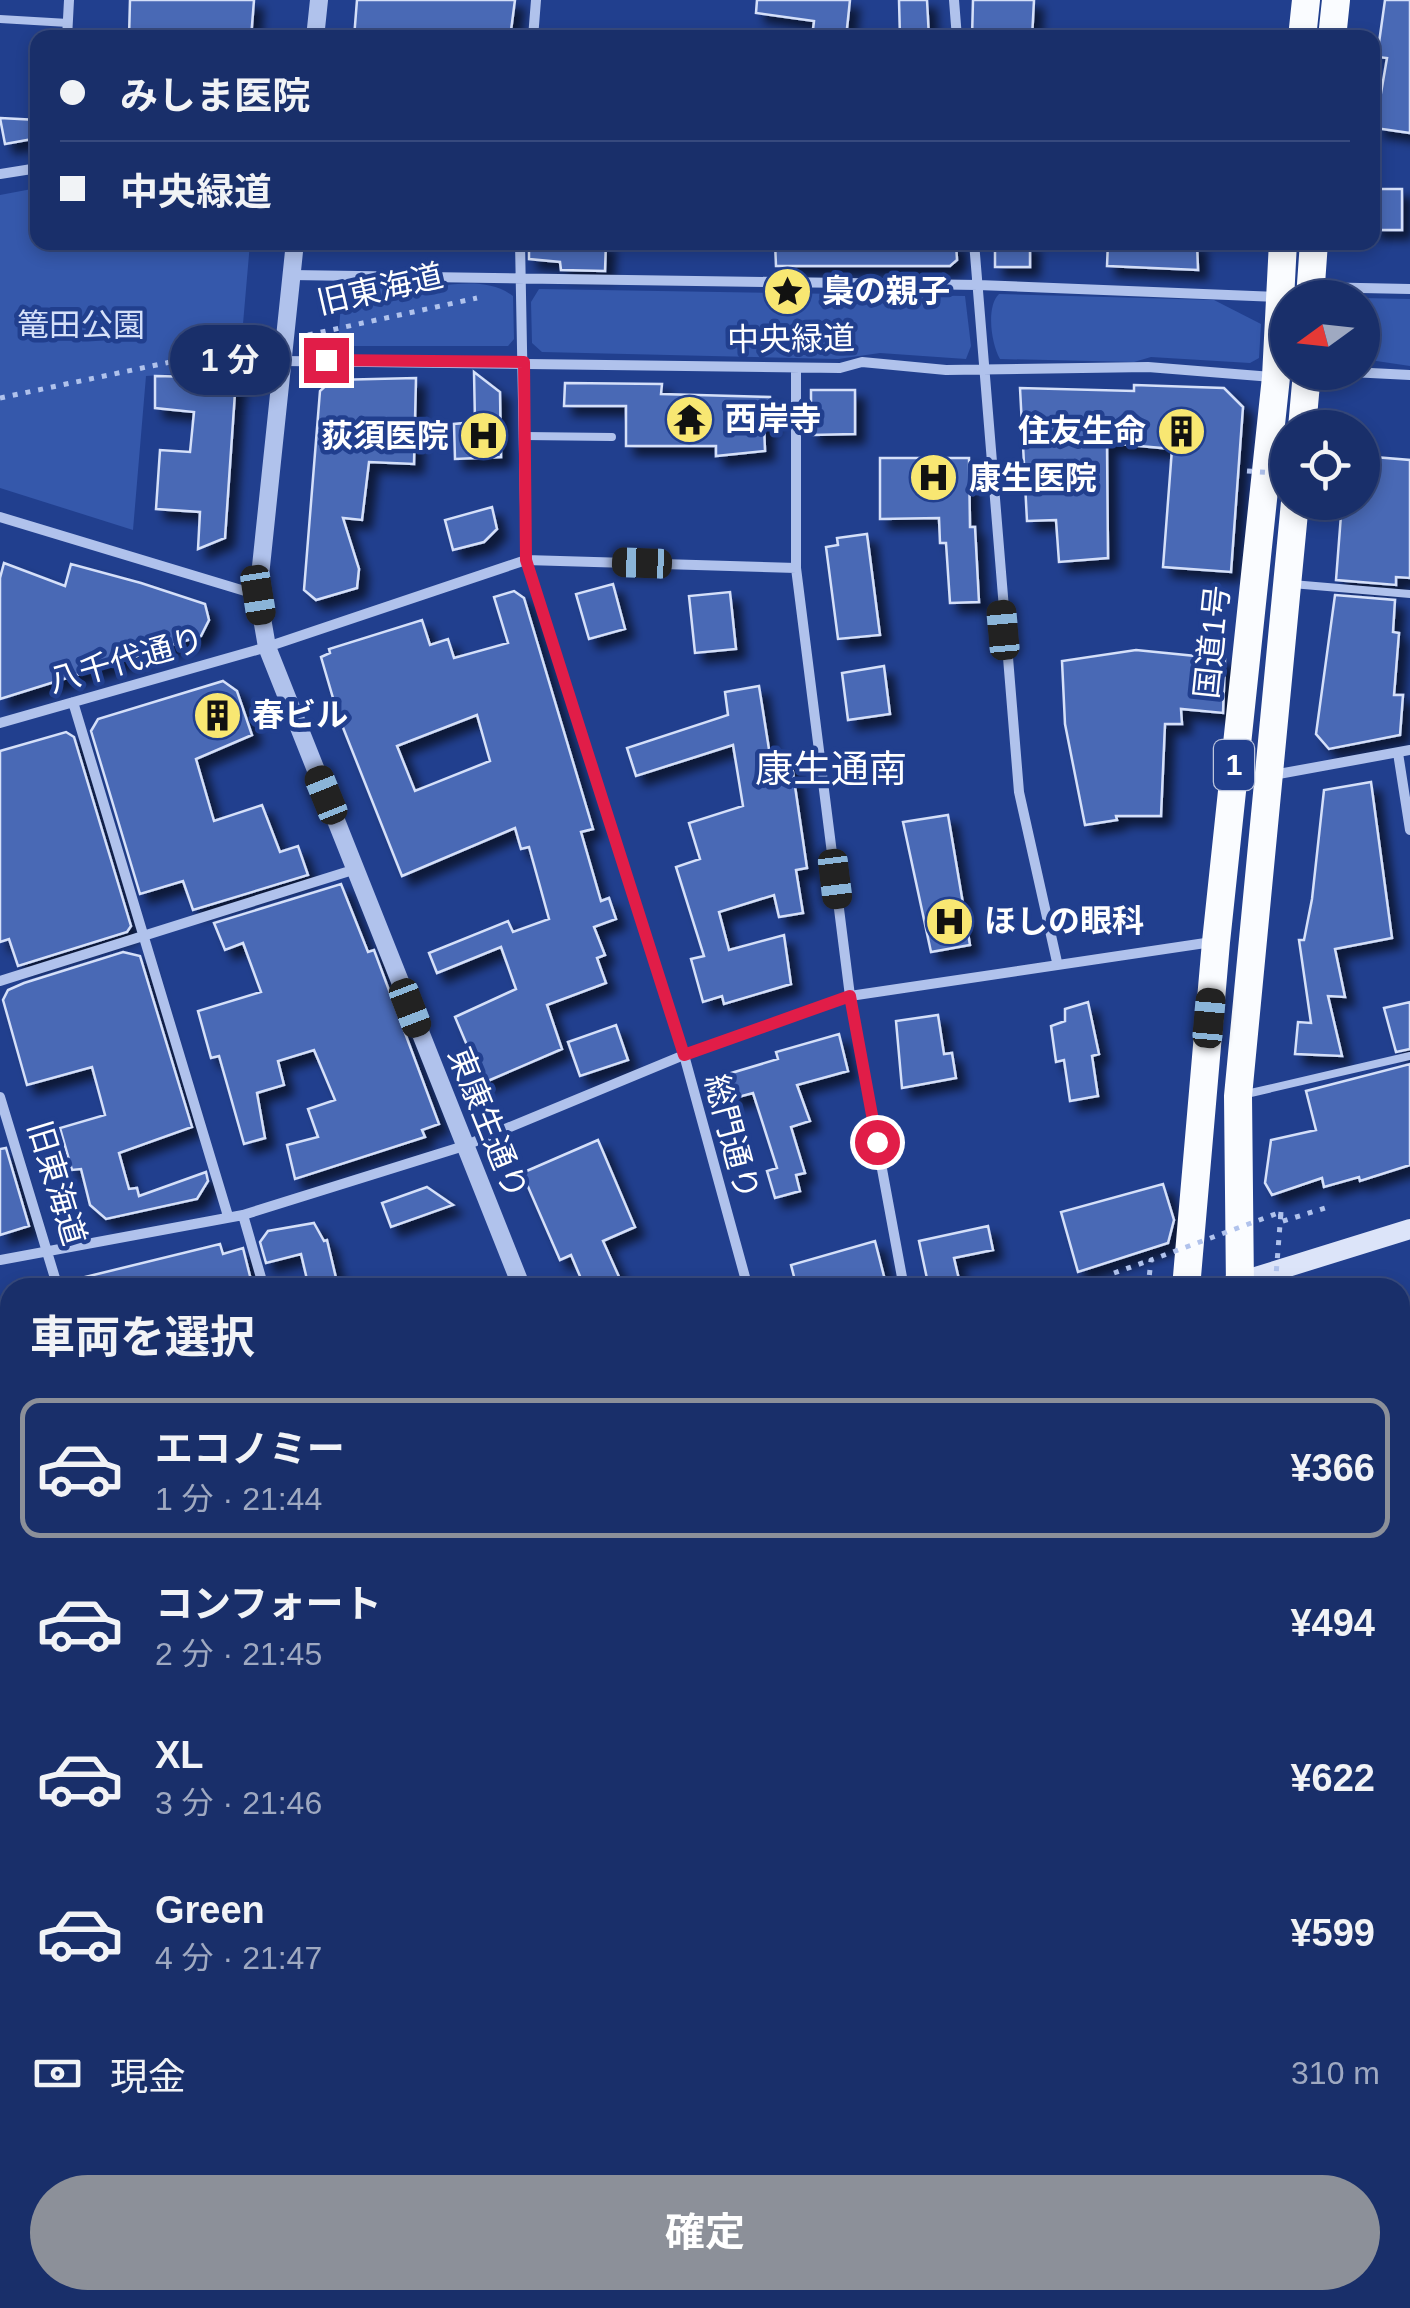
<!DOCTYPE html>
<html lang="ja">
<meta charset="utf-8">
<style>
:root{--surface:#192f6a;--page:#263b72;--text:#f1f3f6;--muted:#9fa9c1;--line:#374a7e;--accent:#8c9099}
body{margin:0;font-family:Helvetica,"Noto Sans JP",sans-serif;background:var(--page);color:var(--text);height:100vh;display:flex;flex-direction:column;font-size:38px;white-space:nowrap}
*{box-sizing:border-box;margin:0}
p{font-size:32px;color:var(--muted)}
.icon{flex:none;width:55px;height:55px;fill:none;stroke:currentColor;stroke-width:2;stroke-linecap:round;stroke-linejoin:round}
.map{position:relative;flex:1;overflow:hidden}
.side{position:absolute;left:0px;top:1278px;width:1410px;height:1032px;display:flex;flex-direction:column;background:var(--surface);border-radius:30px 30px 0 0;box-shadow:0 5px 15px #0003,0 0 0 2px var(--line)}
.side>*{flex:none}
.hud{position:absolute;left:30px;top:30px;width:1350px;height:220px;border-radius:20px;box-shadow:0 5px 15px #0003,0 0 0 2px var(--line);display:grid;align-content:center;height:220px;padding:0 30px;background:var(--surface)}
.needle{width:65px;rotate:255deg}
.controls{position:absolute;left:1270px;top:280px;display:grid;gap:20px}
.controls a{display:grid;place-items:center;width:110px;height:110px;border-radius:50%;background:var(--surface);box-shadow:0 5px 15px #0003,0 0 0 2px var(--line);font-size:50px}
.end{position:absolute;width:45px;height:45px;margin:-22px;border:12px solid #e11d48;background:#fff;box-shadow:0 0 0 5px #fff}
.from{border-radius:50%}
.bubble{position:absolute;height:70px;border-radius:35px;background:var(--surface);box-shadow:0 5px 15px #0003,0 0 0 2px var(--line);font-size:32px;font-weight:700;line-height:70px;text-align:center}
.car{position:absolute;width:30px;height:60px;margin:-30px -15px;border-radius:12px;box-shadow:0 0 8px 2px #0007;background:linear-gradient(#222 24%,#8ab4d8 0 40%,#222 0 76%,#8ab4d8 0 86%,#222 0)}
.hud b{display:flex;align-items:center;gap:35px;height:95px;font-size:38px}
.hud b+b{border-top:2px solid var(--line)}
.hud i{width:25px;height:25px;background:var(--text)}
ul{padding:0;list-style:none}
li{display:flex;align-items:center;gap:30px;height:140px;margin:0 20px 15px;padding:0 10px;border:5px solid transparent;border-radius:20px}
li div{flex:1}
li b{display:block;font-size:38px}
li em{font-style:normal;font-weight:700}
li.on{border-color:var(--accent)}
li>.icon{width:90px;height:90px;stroke-width:1.5}
h2{padding:0 30px;font-size:45px;line-height:120px}
.pay{display:flex;align-items:center;gap:25px;height:110px;padding:0 30px;font-size:38px}
.pay p{margin-inline-start:auto}
.button{display:flex;gap:20px;margin-top:auto;padding:20px 30px}
.button a{flex:1;height:115px;border-radius:60px;background:var(--accent);color:#fff;font-size:40px;font-weight:700;line-height:115px;text-align:center}
.map>svg:first-child{display:block}
.green{fill:#3558ab}
.building{fill:#4a69b5;stroke:#d5e0f9;stroke-width:2.5;fill-rule:evenodd;filter:url(#shadow)}
.lines{fill:none;stroke-linecap:round;stroke-linejoin:round}
.path{stroke:#b0c2ec;stroke-width:5;stroke-dasharray:5 8;stroke-linecap:butt}
.service{stroke:#b0c2ec;stroke-width:8}
.minor{stroke:#b0c2ec;stroke-width:10}
.tertiary{stroke:#b0c2ec;stroke-width:18}
.secondary{stroke:#dce4f9;stroke-width:20}
.primary{stroke:#f5f8ff;stroke-width:25}
.trunk{stroke:#fafcff;stroke-width:28}
.path-bridge{stroke:#b0c2ec;stroke-width:5;stroke-dasharray:5 8;stroke-linecap:butt}
.route{stroke:#e11d48;stroke-width:12}
.labels{text-anchor:middle;stroke-width:9;stroke-linejoin:round;paint-order:stroke}
.shield{fill:#213f8e;stroke:#bcc5dd;stroke-width:2.5}
.shield-label{font-size:30px;font-weight:bold;fill:#fff}
.street-label{font-size:32px;fill:#fff;stroke:#213f8e}
.poi-label{font-size:32px;font-weight:bold;fill:#fff;stroke:#213f8e;text-anchor:start}
.park-label{font-size:32px;fill:#d5e0f9;stroke:#213f8e}
.quarter-label{font-size:38px;fill:#fff;stroke:#213f8e}
</style>
<div class="map">
<svg width="1410" height="2308" viewBox="0 0 1410 2308">
<defs>
<filter id="shadow"><feDropShadow dx="9" dy="9" stdDeviation="5" flood-color="#0009"/></filter>
</defs>
<rect width="100%" height="100%" fill="#213f8e"/>
<!-- green -->
<path class="green" d="M37,188l1,54 212,1 -11,127 -93,6 -13,154 -133,-42v-293z
M379,285c43,13 96,-17 134,11l1,43 -6,7h-170l4,-59z
M539,289l426,7 6,50 -5,13 -86,-6 -42,6 -296,-7 -10,-9 -1,-41z
M999,294l215,6 47,24 -2,34 -9,5 -99,-6 -17,5 -134,-3c-9,-15 -14,-53 -1,-65z
M1362,298l48,1v67l-47,-7z
M1410,1886v422h-216v-8h206v-411z"/>
<!-- building -->
<path class="building" d="M130,0h124l-3,38h-122z
M357,0h158l-5,38h-156z
M757,0h93l-4,38h-34l2,-17 -58,-8z
M899,0h28l2,38h-29z
M973,0h61l-2,38h-60z
M1385,0h25v133l-35,-5 12,-70 -10,-1z
M0,118l38,2v18l-33,6z
M1372,189h30v41h-30z
M529,242h77l-1,29 -44,-1 -1,-8 -31,-3z
M775,242h181l1,18 -7,6h-174z
M995,242h35v25h-35z
M1108,242h89l1,28 -91,-4z
M474,372l26,20 1,65 -46,2 -1,-35 21,-2z
M155,376l81,2 -11,160 -27,11 2,-37 -44,-3 4,-59 30,2 4,-40 -39,-4z
M416,378l-2,86 -45,-2 -7,58 -19,-2 16,51 -2,19 -41,12 -12,-10 16,-199 12,-11z
M565,383l97,1 -1,10 109,3 1,27h-7l1,27 -49,5v-10h-90v-40h-62z
M1134,385l90,3 19,19 -12,165 -68,-5 9,-118 -65,-6 1,115 -49,4 -3,-42 -29,1 -7,-133 114,3z
M811,390h44v44l-44,1z
M1362,456l48,4v118l-14,-1v8l-60,-5 6,-78h20z
M880,458h89l1,69h5l4,75 -29,1 -4,-60h-6l-1,-25 -59,1z
M492,507l5,22 -13,13 -31,8 -8,-30z
M867,534l13,101 -42,4 -12,-92 12,-2 -1,-7z
M4,563l61,23 6,-22 70,19 64,21 4,16 -8,16 -201,63v-121z
M613,584l12,45 -36,10 -13,-45z
M514,591l10,7 69,231 -12,3 20,69 8,-3 7,21 -22,8 11,28 -8,3 9,25 -59,22 15,44 -79,34 -28,-66 61,-28 -15,-42 -64,26 -8,-20 79,-32 5,11 36,-13 -20,-72 -8,2 -6,-21 -113,48 -64,-161 -17,-58 9,-4 -1,-4 93,-29 8,25 18,-6 6,19 54,-15 -14,-46zM477,715l13,46 -75,30 -18,-45z
M730,592l6,57 -41,4 -6,-57z
M1335,595l60,5 -2,32 6,1 -5,62h9l-3,40 -71,14 -13,-15z
M1136,650l89,9 -2,54 -42,-4 1,15h-17l-4,92h-45l1,4 -32,5 -20,-101 -3,-63z
M884,666l6,48 -42,6 -6,-47z
M223,681l14,10 15,44 -56,24 18,62 48,-16 18,47 18,-6 10,29 -115,35 -10,-29 -43,13 -49,-163 7,-12z
M759,686l12,76 20,-3 16,109 -11,2 7,43 -24,4 -5,-22 -55,17 10,38 55,-15 7,49 -67,20 -2,-8 -19,6 -12,-43 13,-3 -28,-89 24,-8 -11,-36 54,-17 -10,-61 -97,31 -9,-28 101,-33 -3,-23z
M66,732l8,5 57,189 -4,6 -109,34 -9,-27 -9,3v-191z
M1371,782l21,156 -57,11 10,48 -17,-1 14,60 -47,-2 3,-32 13,1 -12,-83h5l8,-41 12,-109z
M948,815l22,130 -39,7 -28,-130z
M341,884l27,68 6,-2 65,174 -17,6 3,7 -130,42 -8,-34 31,-8 -10,-28 27,-9 -21,-50 -36,11 6,24 -27,8 8,45 -21,6 -25,-88 -8,2 -13,-47 63,-19 -18,-49 -18,7 -11,-27z
M123,952l17,4 52,171 -73,26 10,36 8,-1 2,8 67,-24 2,9 -11,18 -91,20 -16,-14 -9,-36 -9,1 -12,-42 45,-13 -13,-48 -65,18 -24,-85 5,-10 16,-7z
M1088,1002l11,52 -7,2 6,40 -28,5 -6,-41 -8,2 -5,-36 14,-5v-12z
M1410,1002v47l-14,3 -12,-44z
M938,1015l6,39 8,-1 4,25 -54,10 -6,-67z
M616,1025l12,35 -48,16 -12,-34z
M839,1034l9,37 -51,14 13,36 -19,6 14,46 -9,2 4,16 -25,7 -8,-27 10,-3 -24,-75 -22,6 -3,-25 50,-15 -2,-7z
M1410,1064v101l-50,16 -1,-4 -35,10 -2,-9 -50,17 -7,-12 6,-43 45,-10 -10,-39z
M598,1140l37,87 -32,14 21,47h-39l-14,-33 -11,5 -38,-87z
M6,1148l23,78 -29,9v-86z
M1163,1184l11,36 -6,23 -90,29 -17,-60z
M427,1187l26,18 -62,22 -9,-24z
M314,1223l10,18 3,-1 10,42 -28,6 -8,-34 -35,9 -6,-21 8,-11z
M988,1226l5,24 -39,8 7,30h-32l-10,-47z
M875,1241l12,47h-90l-6,-23z
M220,1244l3,10 20,-6 10,40h-176v-9z"/>
<g class="lines">
<!-- path -->
<path class="path" d="M308,335l169,-37
M0,398l251,-53
M1281,1212l-1,10 45,-14
M1114,1273l37,-13
M1400,2127l10,-3
M1347,2300l3,8"/>
<!-- service -->
<path class="service" d="M0,19l68,4
M525,436l87,1
M1292,584l118,10
M1242,1095l168,-39
M1400,1923l10,-3
M1400,2073l10,-3
M365,2300l3,8"/>
<!-- minor -->
<path class="minor" d="M954,0l3,38
M67,38l2,-38
M533,38l3,-38
M0,174l38,-6
M520,242l6,318 158,495 64,233
M974,242l45,550 38,170
M291,275l687,10 300,12 33,-10 99,2
M283,361l557,7 22,-6 84,8 202,-3 125,10
M796,368v200l54,428 54,292
M1351,372l59,3
M0,517l258,78
M73,702l155,514
M0,723l267,-76 259,-87 270,8
M1398,753l12,77
M1273,775l137,-25
M0,981l356,-112
M0,1097l58,191
M243,1215l21,73
M0,1260l243,-45 221,-69 220,-91 166,-59 362,-54
M1400,1560l10,-2
M1400,1788l10,-3
M0,1920l10,-2
M583,2300l2,8
M0,2305l21,-5"/>
<!-- tertiary -->
<path class="tertiary" d="M315,38l4,-38
M295,242l-37,353 9,52 255,641
M0,2226l10,34
M22,2300l2,8
M935,2300l3,8"/>
<!-- secondary -->
<path class="secondary" d="M1220,1288l190,-59"/>
<!-- primary -->
<path class="primary" d="M0,1648l10,-3"/>
<!-- trunk -->
<path class="trunk" d="M1302,38l4,-38
M1332,38l4,-38
M1310,298l4,-56
M1302,428l5,-56
M1186,1288l30,-346 60,-565 7,-135
M1240,1288l-2,-192 57,-594
M1114,2308v-8
M1147,2308l1,-8"/>
<!-- path-bridge -->
<path class="path-bridge" d="M1247,471l41,3
M1148,1288l3,-28 130,-48 -6,76"/>
</g>
<g class="lines">
<!-- route -->
<path class="route" d="M326,360l198,2 2,198 158,495 166,-59 27,146"/>
</g>
<!-- icons -->
<defs>
<symbol id="sight-disc" viewBox="-11 -11 22 22"><circle r="9.5" fill="#f8e772" stroke="#213f8e"/><path d="M0-6L1.8-2.2L6-1.7L2.9 1.2L3.7 5.4L0 3.3L-3.7 5.4L-2.9 1.2L-6-1.7L-1.8-2.2Z" fill="#111"/></symbol>
<symbol id="temple-disc" viewBox="-11 -11 22 22"><circle r="9.5" fill="#f8e772" stroke="#213f8e"/><path d="M0-6L5-2H3V0L6.5 2.5H4V6H1.5V3h-3V6H-4V2.5H-6.5L-3 0V-2H-5Z" fill="#111"/></symbol>
<symbol id="building-disc" viewBox="-11 -11 22 22"><circle r="9.5" fill="#f8e772" stroke="#213f8e"/><path d="M-4-6H4V6H1V3H-1V6H-4ZM-2.5-4.3h1.7v1.8h-1.7ZM.8-4.3h1.7v1.8H.8ZM-2.5-1h1.7V.8h-1.7ZM.8-1h1.7V.8H.8Z" fill="#111"/></symbol>
<symbol id="hospital-disc" viewBox="-11 -11 22 22"><circle r="9.5" fill="#f8e772" stroke="#213f8e"/><path d="M-5-5h3v3.5h4V-5h3V5h-3V1.5h-4V5h-3Z" fill="#111"/></symbol>
</defs>
<g fill-rule="evenodd">
<use href="#sight-disc" x="760" y="264" width="55" height="55"/>
<use href="#temple-disc" x="662" y="392" width="55" height="55"/>
<use href="#building-disc" x="1154" y="404" width="55" height="55"/>
<use href="#hospital-disc" x="456" y="408" width="55" height="55"/>
<use href="#hospital-disc" x="906" y="450" width="55" height="55"/>
<use href="#building-disc" x="190" y="688" width="55" height="55"/>
<use href="#hospital-disc" x="922" y="894" width="55" height="55"/>
</g>
<g class="labels">
<!-- shield labels -->
<rect class="shield" x="1214" y="740" width="40" height="50" rx="8"/>
<g class="shield-label">
<text x="1234" y="775">1</text>
</g>
<!-- street labels -->
<g class="street-label">
<text transform="translate(380 289) rotate(-13)" y="11">旧東海道</text>
<text transform="translate(791 339) rotate(-1)" y="11">中央緑道</text>
<text transform="translate(1212 642) rotate(-84)" y="11">国道1号</text>
<text transform="translate(126 660) rotate(-16)" y="11">八千代通り</text>
<text transform="translate(488 1123) rotate(68)" y="11">東康生通り</text>
<text transform="translate(732 1137) rotate(75)" y="11">総門通り</text>
<text transform="translate(57 1183) rotate(73)" y="11">旧東海道</text>
</g>
<!-- poi labels -->
<g class="poi-label">
<text x="822" y="302">梟の親子</text>
<text x="725" y="430">西岸寺</text>
<text x="1146" y="442" text-anchor="end">住友生命</text>
<text x="449" y="447" text-anchor="end">荻須医院</text>
<text x="969" y="489">康生医院</text>
<text x="252" y="726">春ビル</text>
<text x="984" y="932">ほしの眼科</text>
</g>
<!-- park labels -->
<g class="park-label">
<text x="81" y="336">篭田公園</text>
</g>
<!-- quarter labels -->
<g class="quarter-label">
<text x="831" y="782">康生通南</text>
</g>
</g>
</svg>
<div class="controls">
<a><svg class="needle" viewBox="-14 -14 28 28"><path d="M0-13l5 13h-10z" fill="#e53935"/><path d="M0 13l5-13h-10z" fill="#9fa9c1"/></svg></a>
<a><svg class="icon" aria-label="locate" viewBox="0 0 24 24"><circle cx="12" cy="12" r="6"/><path d="M12 2v4M12 18v4M2 12h4M18 12h4"/></svg></a>
</div>
<i class="end from" style="left:877px;top:1142px"></i>
<i class="end" style="left:326px;top:360px"></i>
<div class="bubble" style="left:170px;top:325px;width:120px">1 分</div>
<i class="car" style="left:642px;top:563px;rotate:272deg"></i>
<i class="car" style="left:258px;top:595px;rotate:171deg"></i>
<i class="car" style="left:1003px;top:630px;rotate:355deg"></i>
<i class="car" style="left:326px;top:795px;rotate:338deg"></i>
<i class="car" style="left:835px;top:879px;rotate:173deg"></i>
<i class="car" style="left:410px;top:1008px;rotate:159deg"></i>
<i class="car" style="left:1209px;top:1018px;rotate:5deg"></i>
<div class="hud">
<b><i class="from"></i>みしま医院</b>
<b><i></i>中央緑道</b>
</div>
<section class="side">
<h2>車両を選択</h2>
<ul>
<li class="on"><svg class="icon" aria-label="car" viewBox="0 0 24 24"><path d="M5 17H2v-5l4-1 3-4h7l3 4 3 1v5h-3M9 17h6M6 11h13"/><circle cx="7" cy="17" r="2"/><circle cx="17" cy="17" r="2"/></svg><div><b>エコノミー</b><p>1 分 · 21:44</p></div><em>¥366</em></li>
<li><svg class="icon" aria-label="car" viewBox="0 0 24 24"><path d="M5 17H2v-5l4-1 3-4h7l3 4 3 1v5h-3M9 17h6M6 11h13"/><circle cx="7" cy="17" r="2"/><circle cx="17" cy="17" r="2"/></svg><div><b>コンフォート</b><p>2 分 · 21:45</p></div><em>¥494</em></li>
<li><svg class="icon" aria-label="car" viewBox="0 0 24 24"><path d="M5 17H2v-5l4-1 3-4h7l3 4 3 1v5h-3M9 17h6M6 11h13"/><circle cx="7" cy="17" r="2"/><circle cx="17" cy="17" r="2"/></svg><div><b>XL</b><p>3 分 · 21:46</p></div><em>¥622</em></li>
<li><svg class="icon" aria-label="car" viewBox="0 0 24 24"><path d="M5 17H2v-5l4-1 3-4h7l3 4 3 1v5h-3M9 17h6M6 11h13"/><circle cx="7" cy="17" r="2"/><circle cx="17" cy="17" r="2"/></svg><div><b>Green</b><p>4 分 · 21:47</p></div><em>¥599</em></li>
</ul>
<div class="pay"><svg class="icon" aria-label="cash" viewBox="0 0 24 24"><path d="M3 7h18v10H3z"/><circle cx="12" cy="12" r="2"/></svg>現金<p>310 m</p></div>
<div class="button"><a>確定</a></div>
</section>
</div>
